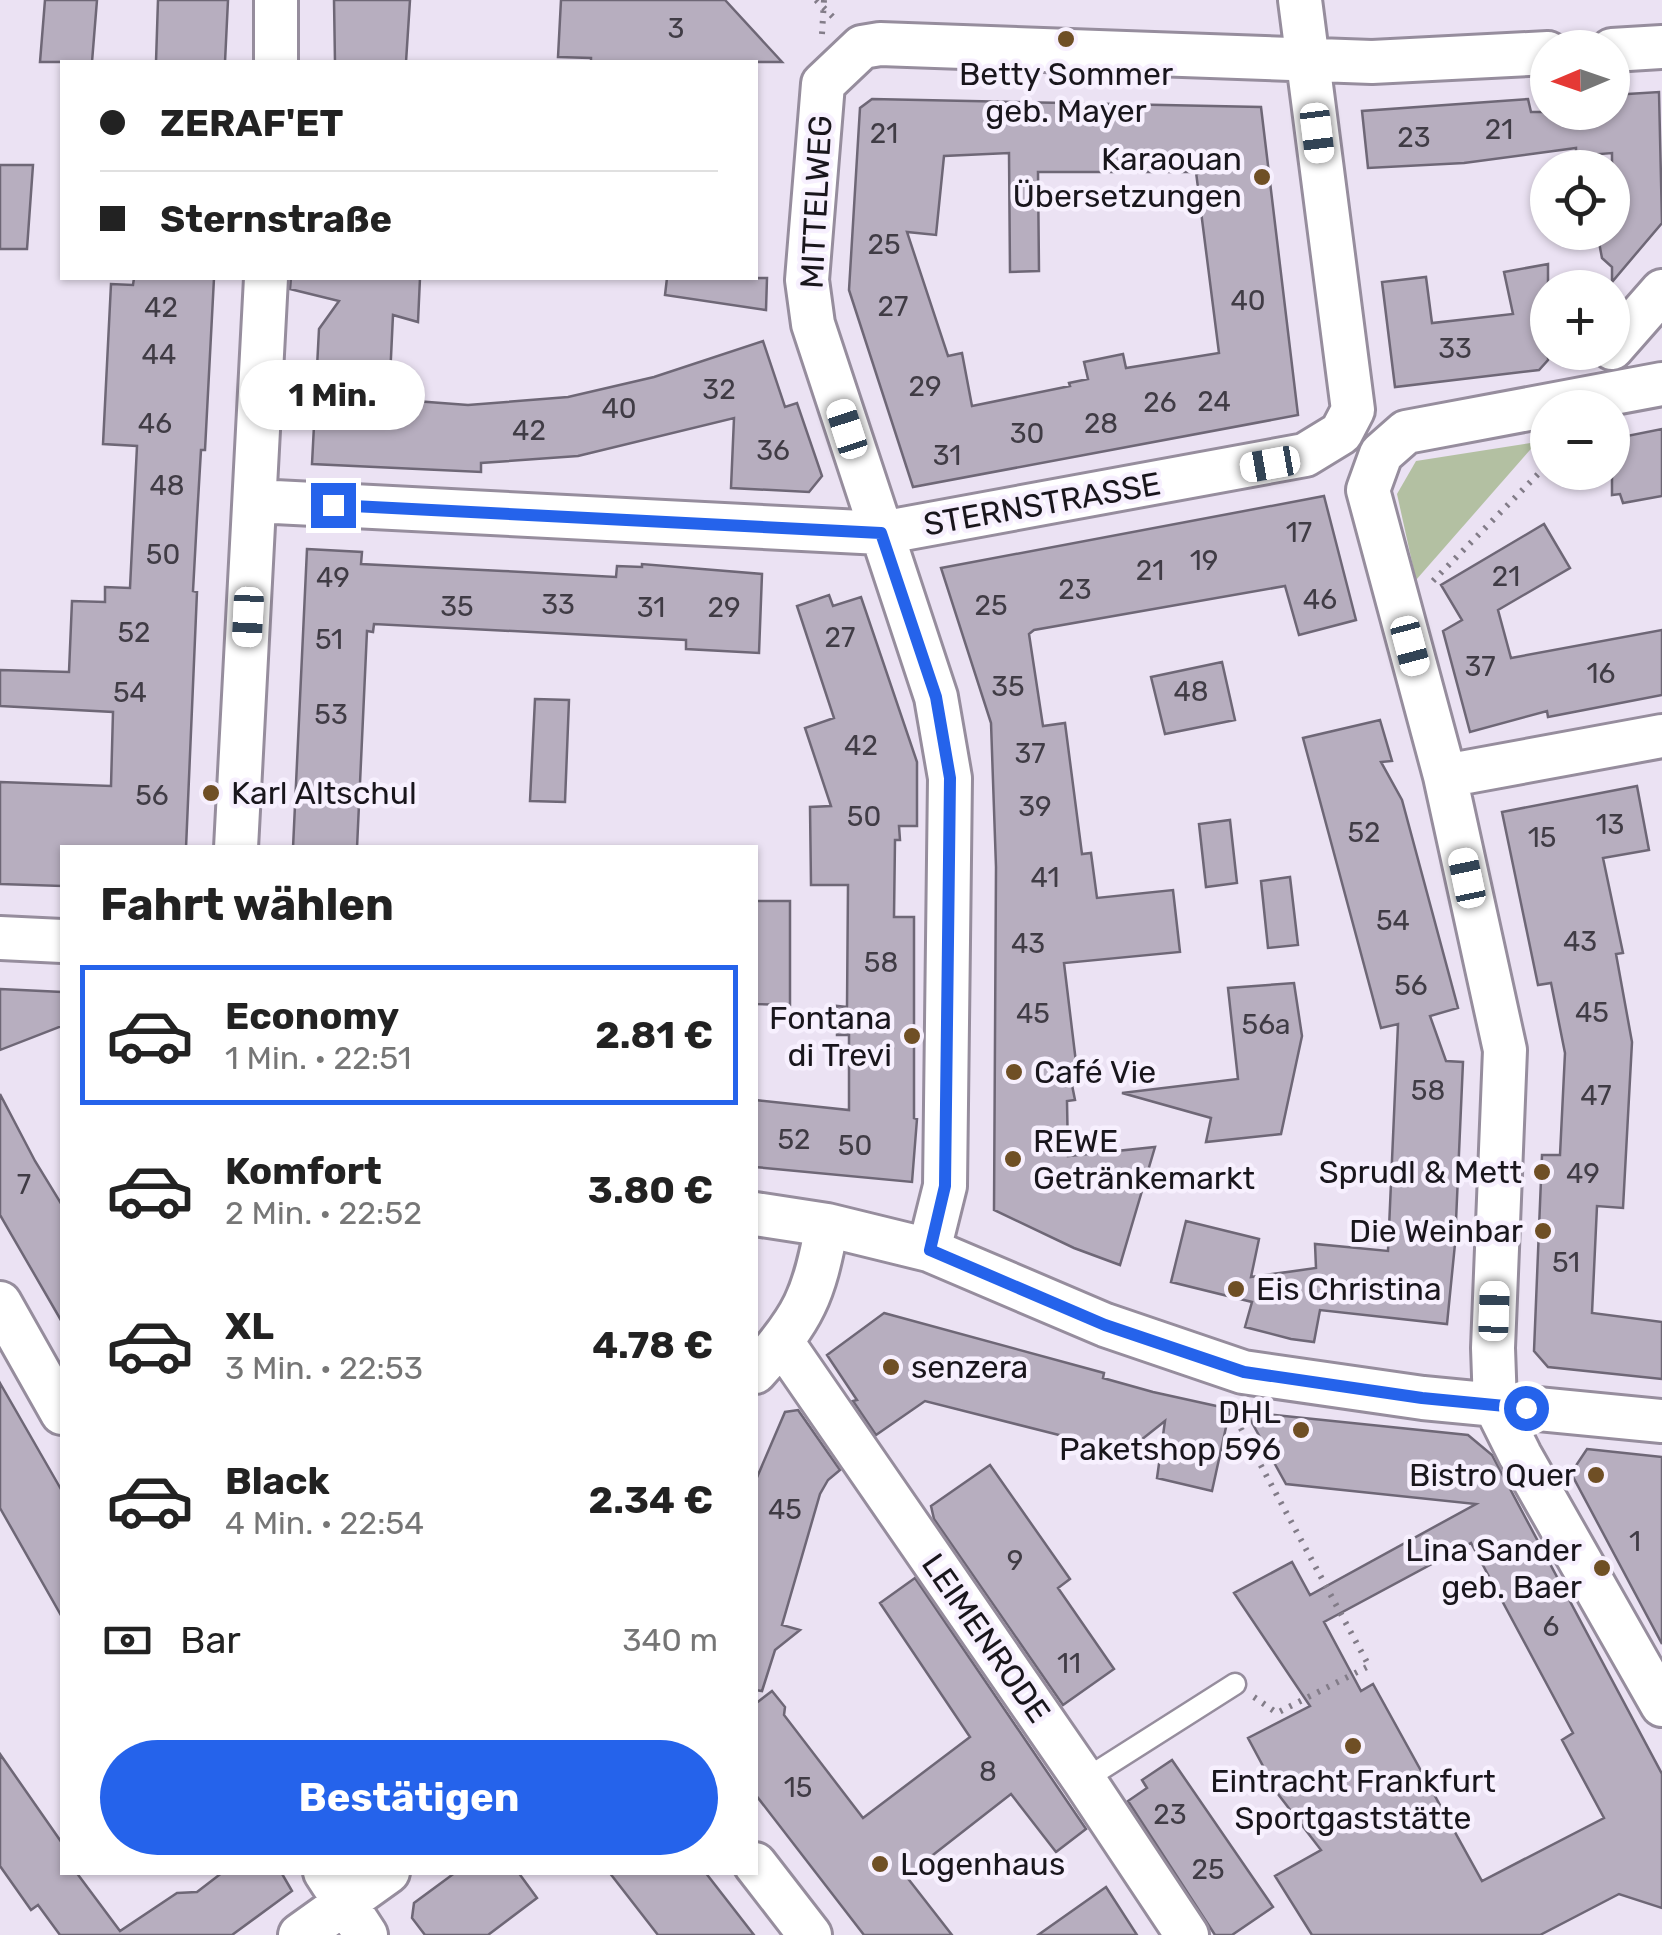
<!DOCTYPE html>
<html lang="de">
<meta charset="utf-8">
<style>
:root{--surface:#fff;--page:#f2f2f2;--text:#222;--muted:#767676;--line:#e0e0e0;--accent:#2563eb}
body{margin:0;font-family:Rubik,sans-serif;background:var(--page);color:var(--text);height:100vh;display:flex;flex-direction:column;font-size:38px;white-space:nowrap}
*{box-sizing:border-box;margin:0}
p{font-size:32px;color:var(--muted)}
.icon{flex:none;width:55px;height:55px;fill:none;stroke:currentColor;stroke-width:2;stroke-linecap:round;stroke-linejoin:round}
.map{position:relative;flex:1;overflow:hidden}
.drawer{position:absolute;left:60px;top:845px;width:698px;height:1030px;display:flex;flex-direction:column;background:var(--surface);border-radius:0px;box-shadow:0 2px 8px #0004}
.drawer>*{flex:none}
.banner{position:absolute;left:60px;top:60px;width:698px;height:220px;border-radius:0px;box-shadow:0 2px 8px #0004;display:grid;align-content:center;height:220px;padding:0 40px;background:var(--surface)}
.needle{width:65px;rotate:268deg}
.controls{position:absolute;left:1530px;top:30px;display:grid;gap:20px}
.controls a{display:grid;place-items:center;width:100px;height:100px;border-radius:50%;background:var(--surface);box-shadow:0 2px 8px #0004;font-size:50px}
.end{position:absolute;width:45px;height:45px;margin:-22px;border:12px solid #2563eb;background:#fff;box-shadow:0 0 0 5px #fff}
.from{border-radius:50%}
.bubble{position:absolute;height:70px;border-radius:35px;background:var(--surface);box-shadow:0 2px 8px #0004;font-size:32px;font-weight:700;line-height:70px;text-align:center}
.car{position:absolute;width:30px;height:60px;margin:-30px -15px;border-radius:12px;box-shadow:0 0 8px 2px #0007;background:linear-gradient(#fff 24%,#345 0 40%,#fff 0 76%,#345 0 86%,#fff 0)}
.banner b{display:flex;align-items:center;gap:35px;height:95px;font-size:38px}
.banner b+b{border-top:2px solid var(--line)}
.banner i{width:25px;height:25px;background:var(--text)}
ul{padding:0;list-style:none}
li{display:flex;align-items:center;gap:30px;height:140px;margin:0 20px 15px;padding:0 20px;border:5px solid transparent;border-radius:0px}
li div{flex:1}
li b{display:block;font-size:38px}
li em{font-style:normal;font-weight:700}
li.active{border-color:var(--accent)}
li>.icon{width:90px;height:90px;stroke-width:1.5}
h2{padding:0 40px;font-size:45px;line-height:120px}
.pay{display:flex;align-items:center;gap:25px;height:110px;padding:0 40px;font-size:38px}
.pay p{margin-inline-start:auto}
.button{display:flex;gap:20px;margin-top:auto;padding:20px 40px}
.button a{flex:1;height:115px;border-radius:60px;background:var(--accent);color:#fff;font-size:40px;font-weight:700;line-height:115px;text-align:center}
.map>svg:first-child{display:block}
.green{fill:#b3c0a2}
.building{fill:#b7aebf;stroke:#6e6776;stroke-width:2.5;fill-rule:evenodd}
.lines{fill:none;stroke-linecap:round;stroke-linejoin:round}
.service-casing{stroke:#968d9d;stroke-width:25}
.minor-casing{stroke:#968d9d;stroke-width:48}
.path{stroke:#827c88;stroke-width:6;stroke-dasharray:2.5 8;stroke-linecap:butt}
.service{stroke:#fff;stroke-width:20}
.minor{stroke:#fff;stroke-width:42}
.route{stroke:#2563eb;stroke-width:12}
.poi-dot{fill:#6f4f25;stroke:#f7f0fe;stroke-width:4}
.labels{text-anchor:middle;stroke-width:9;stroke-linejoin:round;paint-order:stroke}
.number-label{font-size:28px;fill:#403c45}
.poi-label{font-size:32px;fill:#19161c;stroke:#f7f0fe;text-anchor:end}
.street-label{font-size:32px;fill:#19161c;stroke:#f7f0fe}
</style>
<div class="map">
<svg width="1662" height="1935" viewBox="0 0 1662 1935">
<rect width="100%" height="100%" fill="#ebe2f3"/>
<!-- green -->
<path class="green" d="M1537,442l-121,138 -19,-86 19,-33z"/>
<!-- building -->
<path class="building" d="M45,0h52l-5,62h-52z
M158,0h70l-3,62h-69z
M334,0h76l-4,62h-71z
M561,0h164l57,62h-191v-4l-33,-1z
M1659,92l3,131 -50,59v-15l-10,-9 -5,-26h15v-79l-36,3v-8l-112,15 -96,5 -6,-57 166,-12 3,13h81v-17z
M872,99l389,8 37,308 -385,72 -64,-197 11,-182zM1009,153l1,119 29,-1 -1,-99h158l23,181 -93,15 -3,-14 -39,8 4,17 -19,4 1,3 -98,20 -10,-53 -14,3 -41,-124 29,3 8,-79z
M0,165h33l-6,84h-27z
M1548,264v96l-9,10 -144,17 -13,-105 44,-5 6,46 81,-9 -9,-42z
M134,278h80l-9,172h-4l-4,68 -4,73 4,1 -11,256h-124v38l-62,-2v-102l111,4 2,-74 -113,-6v-36l69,2 3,-71 33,1v-15l25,1 7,-142 -34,-2 8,-160 22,1z
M291,278h129l-2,44 -25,-7 -4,84 79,6 100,-8 86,-20 109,-36 22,66 12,-4 25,73 -13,16 -78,-4 3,-70 -156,38 -97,7v9l-169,-8 7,-135 20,-28 -49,-12z
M667,278h100l-1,32 -101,-15z
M1662,429v67l-39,7 -3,-9 -8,1v-56z
M1324,496l32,124 -57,15 -14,-49 -251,44 -5,4 14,92 22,-3 17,131 9,-1 6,45 76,-8 7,62 -116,11 14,116 -7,1 4,20 -8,1 1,55 87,-9 -35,118 -46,-17 -80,-38 2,-343 -5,-144 -50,-155z
M1544,524l26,44 -72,42 13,48 151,-28v65l-114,22 -1,-6 -77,21 -27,-101 19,-11 -21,-35z
M307,549l55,3 -1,12 142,7 113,6 1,-11 25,1v-3l120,10 -3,79 -73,-4v-9l-312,-16 -1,8 -6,-1 -10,217h-64z
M829,595l4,11 28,-9 56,165v64h-18l1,14h-5l-1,77h20v201l3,1 -5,63 -157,-15v-67l94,10v-75h-12v-29l10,1 1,-122h-37l-1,-78 21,-1 -26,-78 29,-10 -37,-112z
M1222,662l13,58 -70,14 -14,-57z
M535,699l34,1 -4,102 -35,-1z
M1380,720l12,41 -11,1 21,38 56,208 -28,8 16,45 17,1 -8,182 -8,80 -127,-14 -6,32 -23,-3 -46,-12 7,-25 -81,-20 15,-61 73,18 -8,38 65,-9 -1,-24 73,7 10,-227 -17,4 -78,-290z
M1637,786l12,64 -46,8 20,95 -7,1 16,88 -9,166 -26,-2 -5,107 70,9v57l-114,-12 -14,-16 8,-196h18l5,-102 -14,-70 -13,2 -36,-173z
M1230,820l7,63 -31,4 -7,-63z
M1290,877l8,68 -30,3 -7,-67z
M755,901h35v104l-35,-1z
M1294,983l8,53 -21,98 -75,8 5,-24 -89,-25 116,-14 -10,-91z
M0,989l62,3v34l-62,24z
M0,1094l35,67 27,44v117l-62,-107z
M884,1313l220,60 -1,5 50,14 77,17 -18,82 -55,-13 8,-57 -39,31 -201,-51 -49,34 -23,-34 4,-1 -30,-45z
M0,1383l62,108v126l-62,-109z
M798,1410l42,60 -12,10 -8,14 -38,131 18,5 -25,20 -13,41 -7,-1v-208l30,-70z
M1246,1412l222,23 24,20 170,319v134l-43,-14 -79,41h-228l-37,-59 46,-26 -43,-56 -30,-56 62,-32 -76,-113 58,-31 18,33 166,-91 -190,-20zM1471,1543l102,190 -11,7 42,78 -122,63 -109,-197 -12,7 -37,-69z
M1587,1449l75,8v187l-91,-171z
M990,1465l80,114 -12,9 56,81 -51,36 -129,-186 -3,-13z
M915,1578l171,251 -30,23 -45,-58 -105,82 46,59h-88l-109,-141v-90l17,-13 13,16 -1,8 79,103 107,-81 -90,-134z
M0,1754l62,89v29h14l44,59 57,-38 20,-1 26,-20h58l11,19 -60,44h-172l-22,-30 -7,5 -31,-44z
M1172,1760l101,147 -41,28h-17l-87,-134 19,-13 -5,-8z
M456,1872h62l19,26 -49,37h-63l-13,-17 2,-15z
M609,1872h96l49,63h-96z
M1106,1887l31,48h-99z"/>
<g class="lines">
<defs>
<path id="service" d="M1084,1780l151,-96"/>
<path id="minor" d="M276,0v62
M1612,50l50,-3
M1612,348l50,-57
M1662,384l-256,48 -25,22 -13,36 77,286 60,274 -12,298 2,57 25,50 142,250
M255,501l626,32 424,-78 36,-22 12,-23 -53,-410
M1445,776l217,-40
M236,848l30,-570
M0,938l62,3
M755,1214l72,11 102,25 176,75 138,47 180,26 239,23
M929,1250l16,-64 5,-408 -14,-81 -123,-373 -6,-44 16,-196 39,-37 18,-3 492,18 176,-9
M0,1303l62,110
M782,1342l302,438 103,155
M755,1372c49,-54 59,-76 72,-147
M755,1864l55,71
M325,1872l41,63
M300,1935l88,-63"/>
</defs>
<!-- service casing -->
<use href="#service" class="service-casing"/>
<!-- minor casing -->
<use href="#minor" class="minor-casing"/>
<!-- path -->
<path class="path" d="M816,0l21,21
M822,34l2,-34
M1433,581l115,-117
M1240,1408l-2,15 131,243 -92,47 -23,-16"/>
<!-- service -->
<use href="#service" class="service"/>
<!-- minor -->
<use href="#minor" class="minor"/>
</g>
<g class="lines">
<!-- route -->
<path class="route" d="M333,505l548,28 55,164 14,81 -5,408 -15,64 175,75 139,47 178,26 104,10"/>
</g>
<!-- markers -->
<g class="poi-dot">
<circle cx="1066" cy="39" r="10"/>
<circle cx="1262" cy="177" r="10"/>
<circle cx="211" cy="793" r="10"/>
<circle cx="912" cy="1036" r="10"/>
<circle cx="1014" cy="1072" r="10"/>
<circle cx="1013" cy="1159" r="10"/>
<circle cx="1542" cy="1172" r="10"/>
<circle cx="1543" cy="1231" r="10"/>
<circle cx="1236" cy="1289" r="10"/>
<circle cx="891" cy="1367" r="10"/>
<circle cx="1301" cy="1430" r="10"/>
<circle cx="1596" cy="1475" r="10"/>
<circle cx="1602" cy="1568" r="10"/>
<circle cx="1353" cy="1746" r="10"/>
<circle cx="880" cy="1864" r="10"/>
</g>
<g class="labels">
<!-- number labels -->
<g class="number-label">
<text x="676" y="38">3</text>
<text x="1499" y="139">21</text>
<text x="884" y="143">21</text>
<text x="1414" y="147">23</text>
<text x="884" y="254">25</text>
<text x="1248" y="310">40</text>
<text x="893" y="316">27</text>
<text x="161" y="317">42</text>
<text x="1455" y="358">33</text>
<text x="159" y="364">44</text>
<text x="925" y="396">29</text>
<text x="719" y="399">32</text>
<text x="1214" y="411">24</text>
<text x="1160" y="412">26</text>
<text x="619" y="418">40</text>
<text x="155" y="433">46</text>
<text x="1101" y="433">28</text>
<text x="529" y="440">42</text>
<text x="1027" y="443">30</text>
<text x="773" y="460">36</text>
<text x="947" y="465">31</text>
<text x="167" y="495">48</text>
<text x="1299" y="542">17</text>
<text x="163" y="564">50</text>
<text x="1204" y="570">19</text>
<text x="1150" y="580">21</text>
<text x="1506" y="586">21</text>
<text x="333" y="587">49</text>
<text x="1075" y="599">23</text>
<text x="1320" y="609">46</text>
<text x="558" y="614">33</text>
<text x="991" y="615">25</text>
<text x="457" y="616">35</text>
<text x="651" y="617">31</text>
<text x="724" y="617">29</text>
<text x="134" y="642">52</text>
<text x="840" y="647">27</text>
<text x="329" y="649">51</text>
<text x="1480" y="676">37</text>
<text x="1601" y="683">16</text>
<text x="1008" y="696">35</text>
<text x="1191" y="701">48</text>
<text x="130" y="702">54</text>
<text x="331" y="724">53</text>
<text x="861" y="755">42</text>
<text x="1030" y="763">37</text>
<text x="152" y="805">56</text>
<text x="1035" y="816">39</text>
<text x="864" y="826">50</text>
<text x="1610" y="834">13</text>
<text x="1364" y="842">52</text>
<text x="1542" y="847">15</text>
<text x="1045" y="887">41</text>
<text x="1393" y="930">54</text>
<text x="1580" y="951">43</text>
<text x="1028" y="953">43</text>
<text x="881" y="972">58</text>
<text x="1411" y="995">56</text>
<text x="1592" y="1022">45</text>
<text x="1033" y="1023">45</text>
<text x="1266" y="1034">56a</text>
<text x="1428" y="1100">58</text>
<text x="1596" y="1105">47</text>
<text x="794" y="1149">52</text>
<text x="855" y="1155">50</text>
<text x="1583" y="1183">49</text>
<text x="24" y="1194">7</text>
<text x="1566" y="1272">51</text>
<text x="785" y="1519">45</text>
<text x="1635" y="1551">1</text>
<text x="1015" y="1570">9</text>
<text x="1551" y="1636">6</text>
<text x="1069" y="1673">11</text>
<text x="988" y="1781">8</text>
<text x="798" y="1797">15</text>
<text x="1170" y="1824">23</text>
<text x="1208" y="1879">25</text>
</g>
<!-- poi labels -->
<g class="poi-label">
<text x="1066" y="85" text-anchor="middle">Betty Sommer<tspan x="1066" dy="37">geb. Mayer</tspan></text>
<text x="1242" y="170">Karaouan<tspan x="1242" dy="37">Übersetzungen</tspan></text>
<text x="231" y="804" text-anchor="start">Karl Altschul</text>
<text x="892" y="1029">Fontana<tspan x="892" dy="37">di Trevi</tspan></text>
<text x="1034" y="1083" text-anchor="start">Café Vie</text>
<text x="1033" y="1152" text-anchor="start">REWE<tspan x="1033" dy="37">Getränkemarkt</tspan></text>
<text x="1522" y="1183">Sprudl &amp; Mett</text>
<text x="1523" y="1242">Die Weinbar</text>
<text x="1256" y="1300" text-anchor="start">Eis Christina</text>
<text x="911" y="1378" text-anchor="start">senzera</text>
<text x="1281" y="1423">DHL<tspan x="1281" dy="37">Paketshop 596</tspan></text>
<text x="1576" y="1486">Bistro Quer</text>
<text x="1582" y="1561">Lina Sander<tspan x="1582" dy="37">geb. Baer</tspan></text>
<text x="1353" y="1792" text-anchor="middle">Eintracht Frankfurt<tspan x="1353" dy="37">Sportgaststätte</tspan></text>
<text x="900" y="1875" text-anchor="start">Logenhaus</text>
</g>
<!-- street labels -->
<g class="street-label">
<text transform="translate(816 202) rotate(-87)" y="11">MITTELWEG</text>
<text transform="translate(1042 504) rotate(-10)" y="11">STERNSTRASSE</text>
<text transform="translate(986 1638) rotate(55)" y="11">LEIMENRODE</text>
</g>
</g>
</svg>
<div class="controls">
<a><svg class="needle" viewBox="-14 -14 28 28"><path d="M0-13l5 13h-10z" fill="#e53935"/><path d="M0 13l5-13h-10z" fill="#767676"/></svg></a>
<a><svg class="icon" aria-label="locate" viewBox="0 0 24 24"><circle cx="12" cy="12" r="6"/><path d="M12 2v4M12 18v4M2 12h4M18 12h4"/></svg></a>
<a>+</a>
<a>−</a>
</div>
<i class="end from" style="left:1526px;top:1408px"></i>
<i class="end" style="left:333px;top:505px"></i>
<div class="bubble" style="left:240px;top:360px;width:185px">1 Min.</div>
<i class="car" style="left:1317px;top:133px;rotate:173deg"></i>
<i class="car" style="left:847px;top:429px;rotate:342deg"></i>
<i class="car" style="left:1270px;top:464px;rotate:260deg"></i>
<i class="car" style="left:248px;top:617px;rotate:183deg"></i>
<i class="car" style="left:1410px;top:646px;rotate:165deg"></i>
<i class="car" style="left:1467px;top:878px;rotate:348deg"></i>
<i class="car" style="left:1494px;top:1311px;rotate:2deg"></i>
<div class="banner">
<b><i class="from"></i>ZERAF'ET</b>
<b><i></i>Sternstraße</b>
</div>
<section class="drawer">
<h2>Fahrt wählen</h2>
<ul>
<li class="active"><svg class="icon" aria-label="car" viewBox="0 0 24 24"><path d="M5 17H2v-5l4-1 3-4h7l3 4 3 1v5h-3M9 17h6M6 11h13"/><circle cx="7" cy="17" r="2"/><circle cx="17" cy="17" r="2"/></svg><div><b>Economy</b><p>1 Min. · 22:51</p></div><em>2.81 €</em></li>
<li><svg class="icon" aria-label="car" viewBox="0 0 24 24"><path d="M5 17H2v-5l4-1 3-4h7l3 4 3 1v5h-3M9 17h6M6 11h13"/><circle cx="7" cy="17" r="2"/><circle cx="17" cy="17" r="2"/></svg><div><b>Komfort</b><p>2 Min. · 22:52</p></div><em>3.80 €</em></li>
<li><svg class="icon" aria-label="car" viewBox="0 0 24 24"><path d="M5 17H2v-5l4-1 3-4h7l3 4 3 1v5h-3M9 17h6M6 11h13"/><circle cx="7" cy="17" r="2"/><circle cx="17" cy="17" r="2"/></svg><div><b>XL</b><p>3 Min. · 22:53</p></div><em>4.78 €</em></li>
<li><svg class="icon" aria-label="car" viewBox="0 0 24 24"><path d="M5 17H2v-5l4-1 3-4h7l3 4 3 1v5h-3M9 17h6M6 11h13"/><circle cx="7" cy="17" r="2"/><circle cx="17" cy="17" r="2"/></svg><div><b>Black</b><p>4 Min. · 22:54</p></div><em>2.34 €</em></li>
</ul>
<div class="pay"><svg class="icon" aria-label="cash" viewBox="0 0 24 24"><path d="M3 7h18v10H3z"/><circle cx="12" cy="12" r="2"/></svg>Bar<p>340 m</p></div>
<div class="button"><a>Bestätigen</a></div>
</section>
</div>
